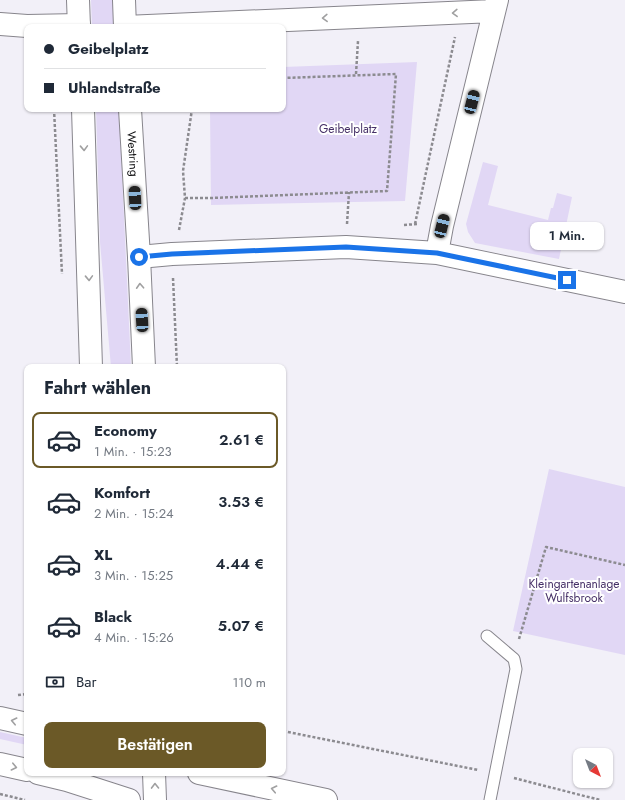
<!DOCTYPE html>
<html lang="de">
<meta charset="utf-8">
<style>
:root{--surface:#fff;--page:#f2f2f3;--text:#1f2937;--muted:#747a83;--line:#e0e1e3;--accent:#6b5927}
body{margin:0;font-family:Jost,sans-serif;background:var(--page);color:var(--text);height:100vh;display:flex;flex-direction:column;font-size:15px;white-space:nowrap}
*{box-sizing:border-box;margin:0}
p{font-size:13px;color:var(--muted)}
.icon{flex:none;width:22px;height:22px;fill:none;stroke:currentColor;stroke-width:2;stroke-linecap:round;stroke-linejoin:round}
.map{position:relative;flex:1;overflow:hidden}
.details{position:absolute;left:24px;top:364px;width:262px;height:412px;display:flex;flex-direction:column;background:var(--surface);border-radius:8px;box-shadow:0 1px 3px #0004}
.details>*{flex:none}
.hud{position:absolute;left:24px;top:24px;width:262px;height:88px;border-radius:8px;box-shadow:0 1px 3px #0004;display:grid;align-content:center;height:88px;padding:0 20px;background:var(--surface)}
.needle{width:26px;rotate:138deg}
.tools{position:absolute;left:573px;top:748px;display:grid;gap:8px}
.tools a{display:grid;place-items:center;width:40px;height:40px;border-radius:8px;background:var(--surface);box-shadow:0 1px 3px #0004;font-size:20px}
.end{position:absolute;width:18px;height:18px;margin:-9px;border:5px solid #1a73e8;background:#fff;box-shadow:0 0 0 2px #fff}
.from{border-radius:50%}
.bubble{position:absolute;height:28px;border-radius:8px;background:var(--surface);box-shadow:0 1px 3px #0004;font-size:13px;font-weight:600;line-height:28px;text-align:center}
.car{position:absolute;width:12px;height:24px;margin:-12px -6px;border-radius:5px;box-shadow:0 0 3px 1px #0007;background:linear-gradient(#222 24%,#8ab4d8 0 40%,#222 0 76%,#8ab4d8 0 86%,#222 0)}
.hud b{display:flex;align-items:center;gap:14px;height:38px;font-size:15px}
.hud b+b{border-top:1px solid var(--line)}
.hud i{width:10px;height:10px;background:var(--text)}
ul{padding:0;list-style:none}
li{display:flex;align-items:center;gap:12px;height:56px;margin:0 8px 6px;padding:0 12px;border:2px solid transparent;border-radius:8px}
li div{flex:1}
li b{display:block;font-size:15px}
li em{font-style:normal;font-weight:600}
li.selected{border-color:var(--accent)}
li>.icon{width:36px;height:36px;stroke-width:1.5}
h2{padding:0 20px;font-size:18px;line-height:48px}
.pay{display:flex;align-items:center;gap:10px;height:44px;padding:0 20px;font-size:15px}
.pay p{margin-inline-start:auto}
.action{display:flex;gap:8px;margin-top:auto;padding:8px 20px}
.action a{flex:1;height:46px;border-radius:8px;background:var(--accent);color:#fff;font-size:16px;font-weight:600;line-height:46px;text-align:center}
.map>svg:first-child{display:block}
.green{fill:#e1d7f5}
.lines{fill:none;stroke-linecap:round;stroke-linejoin:round}
.service-casing{stroke:#87858c;stroke-width:13}
.minor-casing{stroke:#87858c;stroke-width:24}
.secondary-casing{stroke:#87858c;stroke-width:24}
.path{stroke:#8c8b90;stroke-width:2.5;stroke-dasharray:3 2;stroke-linecap:butt}
.service{stroke:#fff;stroke-width:11}
.minor{stroke:#fff;stroke-width:22}
.secondary{stroke:#fff;stroke-width:22}
.oneway{stroke:#a0a0a1}
.route{stroke:#1a73e8;stroke-width:5}
.labels{text-anchor:middle;stroke-width:4;stroke-linejoin:round;paint-order:stroke}
.park-label{font-size:12px;fill:#463067;stroke:#fff}
.street-label{font-size:12px;fill:#121214;stroke:#fff}
</style>
<div class="map">
<svg width="625" height="800" viewBox="0 0 625 800">
<rect width="100%" height="100%" fill="#f2f0f8"/>
<!-- green -->
<path class="green" d="M91,0h22l1,27h-22z
M417,62l-12,139 -194,4 -1,-96h73v-42z
M96,109h23l12,258h-20l-11,-125z
M483,162l15,4 -10,39 60,15 3,-12h2l4,-15 15,4 -13,62 -84,-16 -7,-11 -2,-8z
M549,469l76,18v168l-112,-24z
M0,732l27,6v7l-27,-6z"/>
<g class="lines">
<defs>
<path id="service" d="M487,636l27,23 2,10 -26,131"/>
<path id="minor" d="M0,24l27,2 52,-1
M125,27l369,-16
M437,253l5,-27 55,-226
M139,257l33,-3 174,-7 91,6 188,39"/>
<g id="secondary">
<path d="M78,0l1,27"/>
<path d="M124,0l1,27"/>
<path d="M83,109l8,258"/>
<path id="s1" d="M130,109l9,148 5,110"/>
<path d="M0,718l27,6"/>
<path d="M0,764l27,6"/>
<path d="M38,773l29,7 62,20"/>
<path d="M154,773l1,27"/>
<path d="M199,773l127,27"/>
</g>
</defs>
<!-- service casing -->
<use href="#service" class="service-casing"/>
<!-- minor casing -->
<use href="#minor" class="minor-casing"/>
<!-- secondary casing -->
<use href="#secondary" class="secondary-casing"/>
<!-- path -->
<path class="path" d="M356,74l2,-33
M54,109l8,165
M185,198h26l176,-7 9,-117 -113,4
M347,224l2,-32
M415,224l40,-187
M404,225l13,-1
M179,230l6,-32 -2,-27 9,-62
M173,278l4,89
M519,639l27,-92 79,18
M18,695l9,-1
M283,731l195,39
M514,778l86,22
M0,794l25,6"/>
<!-- service -->
<use href="#service" class="service"/>
<!-- minor -->
<use href="#minor" class="minor"/>
<!-- secondary -->
<use href="#secondary" class="secondary"/>
</g>
<!-- one-way arrows -->
<defs><path id="oneway-chevron" d="M-2-3.5L2.5 0L-2 3.5" fill="none" stroke-width="1.6" stroke-linecap="round" stroke-linejoin="round"/></defs>
<g class="oneway">
<use href="#oneway-chevron" transform="translate(455 13) rotate(178)"/>
<use href="#oneway-chevron" transform="translate(325 18) rotate(178)"/>
<use href="#oneway-chevron" transform="translate(84 148) rotate(88)"/>
<use href="#oneway-chevron" transform="translate(89 278) rotate(88)"/>
<use href="#oneway-chevron" transform="translate(140 286) rotate(-93)"/>
<use href="#oneway-chevron" transform="translate(14 721) rotate(-167)"/>
<use href="#oneway-chevron" transform="translate(14 767) rotate(13)"/>
<use href="#oneway-chevron" transform="translate(155 786) rotate(-91)"/>
<use href="#oneway-chevron" transform="translate(274 789) rotate(-168)"/>
</g>
<g class="lines">
<!-- route -->
<path class="route" d="M139,257l33,-3 174,-7 91,6 130,27"/>
</g>
<g class="labels">
<!-- park labels -->
<g class="park-label">
<text x="348" y="133">Geibelplatz</text>
<text x="574" y="588">Kleingartenanlage<tspan x="574" dy="14">Wulfsbrook</tspan></text>
</g>
<!-- street labels -->
<g class="street-label">
<text dy="4" stroke="none"><textPath href="#s1" startOffset="45">Westring</textPath></text>
</g>
</g>
</svg>
<div class="tools">
<a><svg class="needle" viewBox="-14 -14 28 28"><path d="M0-13l5 13h-10z" fill="#e53935"/><path d="M0 13l5-13h-10z" fill="#747a83"/></svg></a>
</div>
<i class="end from" style="left:139px;top:257px"></i>
<i class="end" style="left:567px;top:280px"></i>
<div class="bubble" style="left:530px;top:222px;width:74px">1 Min.</div>
<i class="car" style="left:472px;top:102px;rotate:14deg"></i>
<i class="car" style="left:135px;top:198px;rotate:357deg"></i>
<i class="car" style="left:442px;top:226px;rotate:14deg"></i>
<i class="car" style="left:142px;top:320px;rotate:357deg"></i>
<div class="hud">
<b><i class="from"></i>Geibelplatz</b>
<b><i></i>Uhlandstraße</b>
</div>
<section class="details">
<h2>Fahrt wählen</h2>
<ul>
<li class="selected"><svg class="icon" aria-label="car" viewBox="0 0 24 24"><path d="M5 17H2v-5l4-1 3-4h7l3 4 3 1v5h-3M9 17h6M6 11h13"/><circle cx="7" cy="17" r="2"/><circle cx="17" cy="17" r="2"/></svg><div><b>Economy</b><p>1 Min. · 15:23</p></div><em>2.61 €</em></li>
<li><svg class="icon" aria-label="car" viewBox="0 0 24 24"><path d="M5 17H2v-5l4-1 3-4h7l3 4 3 1v5h-3M9 17h6M6 11h13"/><circle cx="7" cy="17" r="2"/><circle cx="17" cy="17" r="2"/></svg><div><b>Komfort</b><p>2 Min. · 15:24</p></div><em>3.53 €</em></li>
<li><svg class="icon" aria-label="car" viewBox="0 0 24 24"><path d="M5 17H2v-5l4-1 3-4h7l3 4 3 1v5h-3M9 17h6M6 11h13"/><circle cx="7" cy="17" r="2"/><circle cx="17" cy="17" r="2"/></svg><div><b>XL</b><p>3 Min. · 15:25</p></div><em>4.44 €</em></li>
<li><svg class="icon" aria-label="car" viewBox="0 0 24 24"><path d="M5 17H2v-5l4-1 3-4h7l3 4 3 1v5h-3M9 17h6M6 11h13"/><circle cx="7" cy="17" r="2"/><circle cx="17" cy="17" r="2"/></svg><div><b>Black</b><p>4 Min. · 15:26</p></div><em>5.07 €</em></li>
</ul>
<div class="pay"><svg class="icon" aria-label="cash" viewBox="0 0 24 24"><path d="M3 7h18v10H3z"/><circle cx="12" cy="12" r="2"/></svg>Bar<p>110 m</p></div>
<div class="action"><a>Bestätigen</a></div>
</section>
</div>
